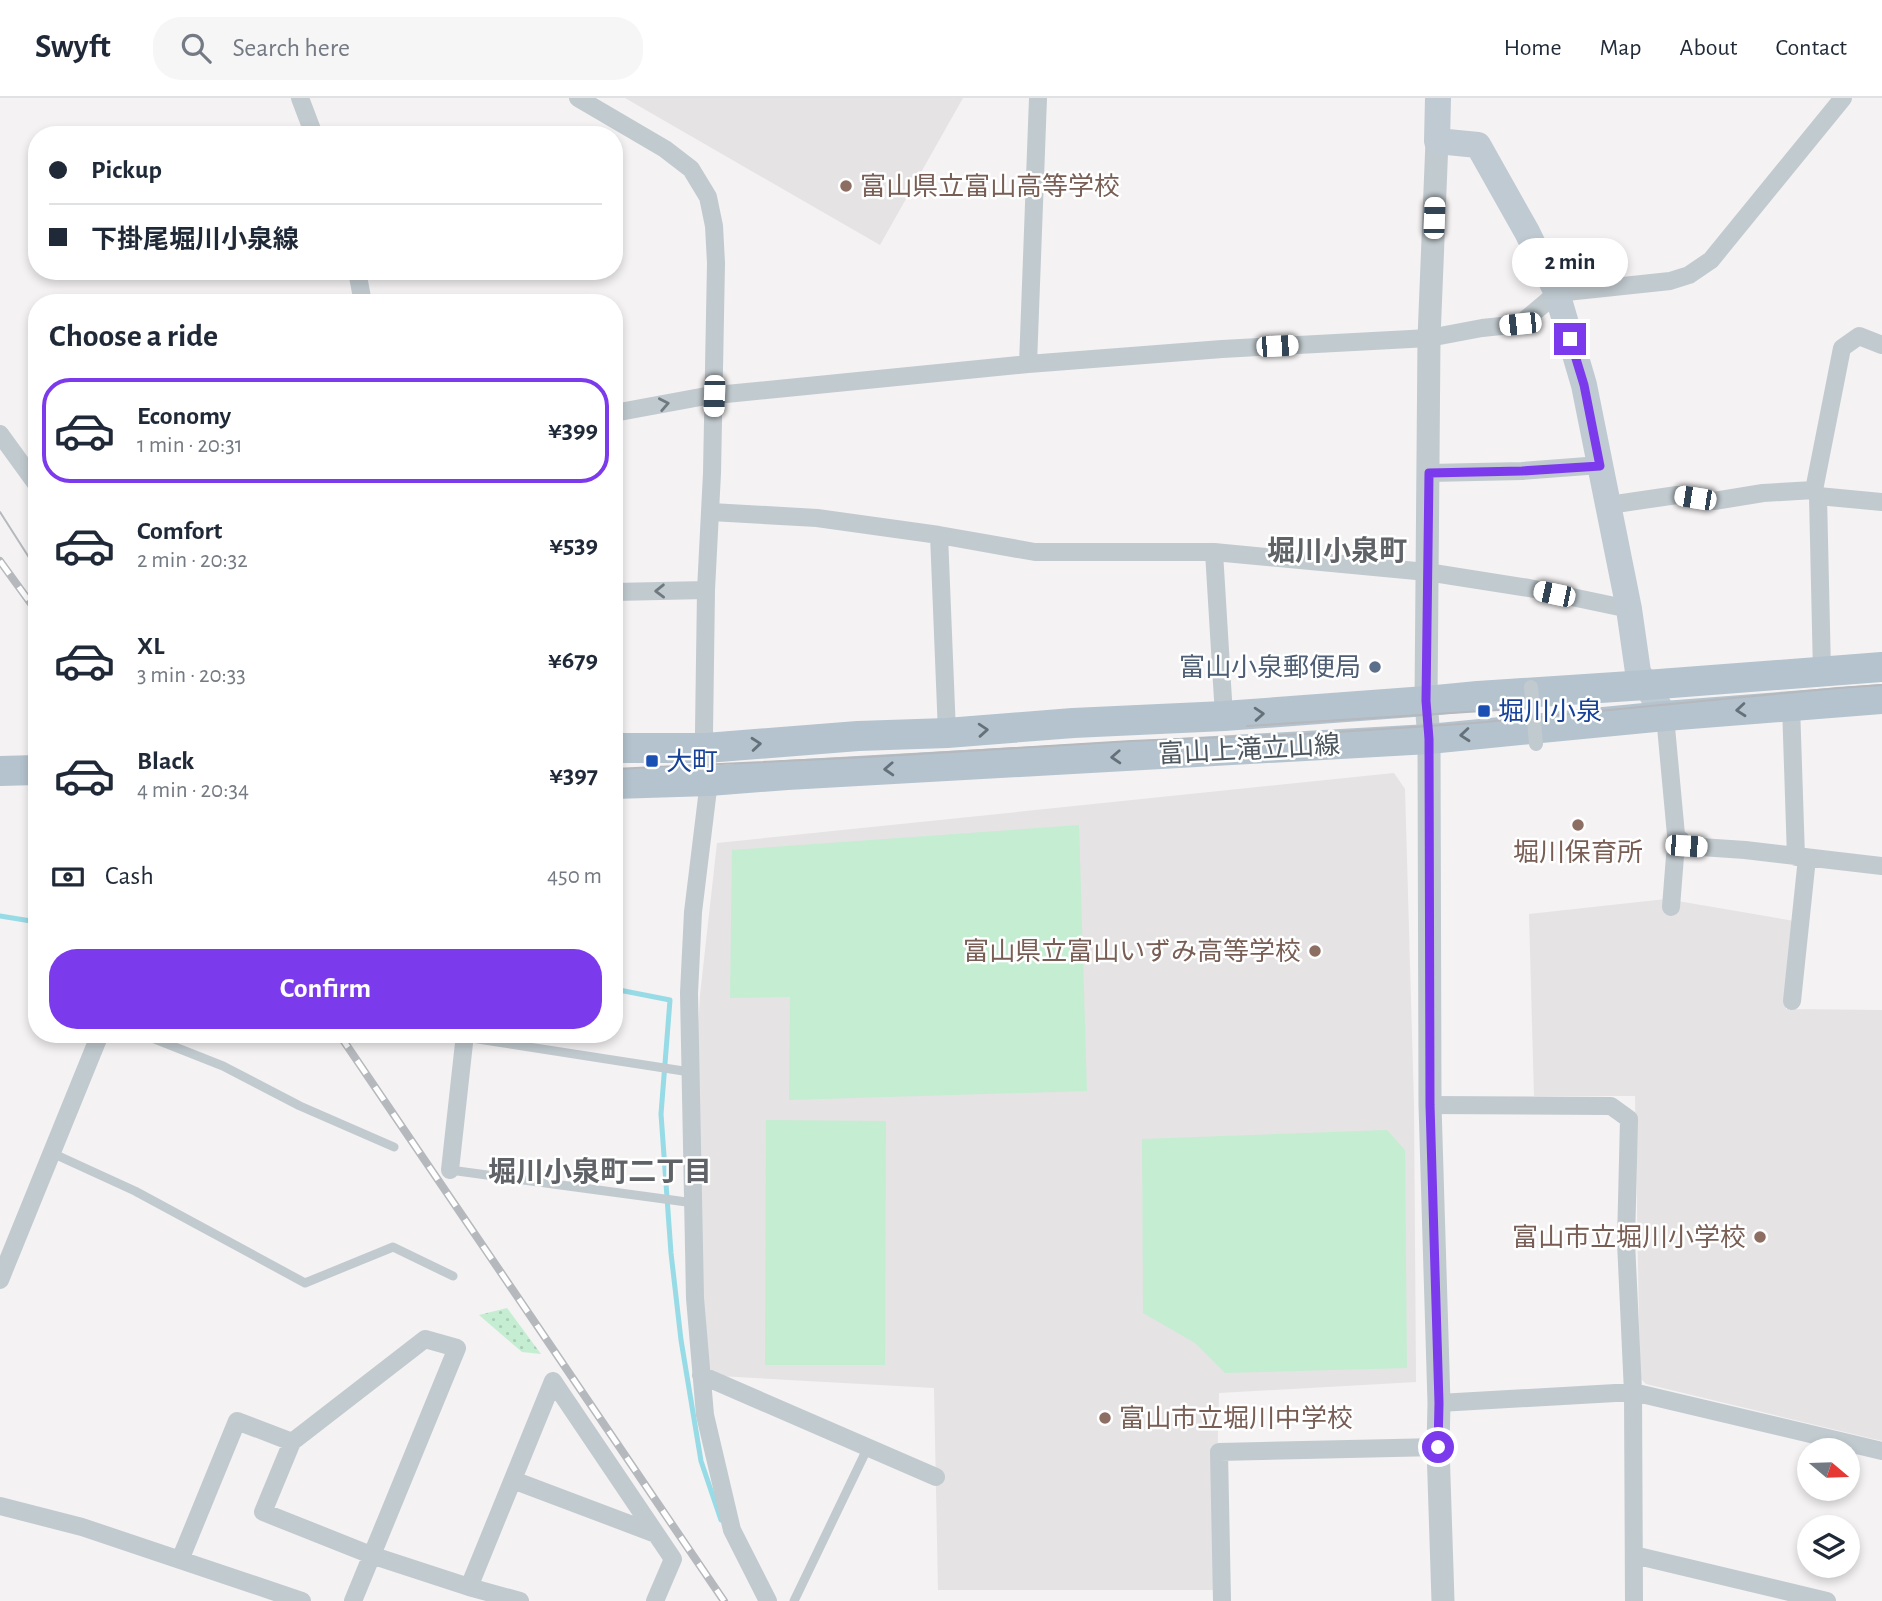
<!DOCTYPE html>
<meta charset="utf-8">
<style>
:root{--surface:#fff;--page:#f6f6f7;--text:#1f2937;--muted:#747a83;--line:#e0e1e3;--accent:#7c3aed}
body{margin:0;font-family:"Alegreya Sans","Noto Sans JP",sans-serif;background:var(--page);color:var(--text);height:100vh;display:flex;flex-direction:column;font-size:26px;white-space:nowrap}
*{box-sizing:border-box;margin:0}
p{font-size:23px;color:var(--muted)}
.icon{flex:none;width:38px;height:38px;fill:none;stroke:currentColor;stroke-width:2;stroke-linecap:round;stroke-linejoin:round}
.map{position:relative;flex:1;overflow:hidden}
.panel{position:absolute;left:28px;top:196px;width:595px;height:749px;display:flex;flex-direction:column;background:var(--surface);border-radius:28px;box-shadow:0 4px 10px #0003}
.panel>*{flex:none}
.guide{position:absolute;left:28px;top:28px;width:595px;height:154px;border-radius:28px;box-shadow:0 4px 10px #0003;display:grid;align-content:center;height:154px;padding:0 21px;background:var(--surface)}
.needle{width:46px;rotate:109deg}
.controls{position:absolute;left:1797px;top:1340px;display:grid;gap:14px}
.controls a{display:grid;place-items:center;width:63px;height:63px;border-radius:50%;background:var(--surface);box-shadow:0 4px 10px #0003;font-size:35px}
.end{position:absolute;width:32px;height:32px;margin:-16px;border:9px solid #7c3aed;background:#fff;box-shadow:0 0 0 4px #fff}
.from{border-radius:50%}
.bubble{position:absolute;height:49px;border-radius:24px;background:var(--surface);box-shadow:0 4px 10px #0003;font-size:23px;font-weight:700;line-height:49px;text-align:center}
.car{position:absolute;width:21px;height:42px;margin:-21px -10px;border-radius:9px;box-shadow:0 0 5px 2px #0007;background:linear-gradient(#fff 24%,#345 0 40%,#fff 0 76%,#345 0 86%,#fff 0)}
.guide b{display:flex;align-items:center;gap:24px;height:66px;font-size:26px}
.guide b+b{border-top:2px solid var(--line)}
.guide i{width:18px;height:18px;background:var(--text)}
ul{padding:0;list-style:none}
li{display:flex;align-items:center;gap:21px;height:105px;margin:0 14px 10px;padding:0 7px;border:4px solid transparent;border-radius:28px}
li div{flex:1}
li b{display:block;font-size:26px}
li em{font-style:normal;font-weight:700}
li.active{border-color:var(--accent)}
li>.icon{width:63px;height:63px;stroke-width:1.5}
h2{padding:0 21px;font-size:32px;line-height:84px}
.pay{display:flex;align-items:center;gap:18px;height:77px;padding:0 21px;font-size:26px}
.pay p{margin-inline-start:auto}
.action{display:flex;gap:14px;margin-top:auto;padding:14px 21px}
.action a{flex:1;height:80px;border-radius:28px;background:var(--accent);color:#fff;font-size:28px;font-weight:700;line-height:80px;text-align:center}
header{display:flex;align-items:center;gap:42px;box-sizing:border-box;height:98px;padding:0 35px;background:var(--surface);border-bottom:2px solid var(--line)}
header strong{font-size:33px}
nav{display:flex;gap:38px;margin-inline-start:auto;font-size:24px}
.search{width:490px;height:63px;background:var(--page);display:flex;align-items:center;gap:18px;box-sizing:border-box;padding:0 24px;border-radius:28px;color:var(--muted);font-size:26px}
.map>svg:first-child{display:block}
.education{fill:#e5e3e4}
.grass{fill:url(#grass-dots)}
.pitch{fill:#c5edd2}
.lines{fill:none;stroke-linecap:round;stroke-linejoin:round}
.stream{stroke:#96dbe6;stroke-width:5}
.service{stroke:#c1cacf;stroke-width:9}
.minor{stroke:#c1cacf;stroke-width:18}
.tertiary{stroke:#c1cacf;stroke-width:23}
.secondary{stroke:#c0cad2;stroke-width:26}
.primary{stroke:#b4c3ce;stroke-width:30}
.tram{stroke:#b5b8bc;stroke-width:2}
.rail-casing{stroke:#b5b8bc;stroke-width:8}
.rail{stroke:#fff;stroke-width:5;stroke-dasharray:16;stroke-linecap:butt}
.pedestrian-bridge{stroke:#c1cacf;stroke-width:14}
.oneway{stroke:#6e7980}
.oneway2{stroke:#65717a}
.route{stroke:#7c3aed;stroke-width:9}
.education-dot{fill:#8d6e63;stroke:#fff;stroke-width:2.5}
.service-dot{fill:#5c6f8a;stroke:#fff;stroke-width:2.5}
.transit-dot{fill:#1a4fb4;stroke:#fff;stroke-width:2.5}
.labels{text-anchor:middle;stroke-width:5;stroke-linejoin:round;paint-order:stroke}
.education-label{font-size:26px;fill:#785e54;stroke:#fff;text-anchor:start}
.service-label{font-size:26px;fill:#4e5e75;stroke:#fff;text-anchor:end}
.transit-label{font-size:26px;fill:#164399;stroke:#fff;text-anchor:start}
.street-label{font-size:26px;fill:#4b565e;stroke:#fff}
.neighbourhood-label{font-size:28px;font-weight:bold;fill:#5f6367;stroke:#fff}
</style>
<header>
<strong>Swyft</strong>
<div class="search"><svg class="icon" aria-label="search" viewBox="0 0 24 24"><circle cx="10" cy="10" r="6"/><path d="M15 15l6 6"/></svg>Search here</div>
<nav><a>Home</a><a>Map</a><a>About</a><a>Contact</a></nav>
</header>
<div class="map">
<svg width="1882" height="1503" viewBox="0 0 1882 1503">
<defs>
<pattern id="grass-dots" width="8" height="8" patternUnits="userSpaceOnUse" patternTransform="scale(1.75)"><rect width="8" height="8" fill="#c5edd2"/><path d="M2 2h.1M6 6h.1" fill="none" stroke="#abcdb7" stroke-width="1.8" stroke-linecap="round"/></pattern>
</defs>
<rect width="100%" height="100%" fill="#f4f2f2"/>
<!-- education -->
<path class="education" d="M625,0h338l-83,147z
M1394,675l11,16 9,316 2,277 -197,11 -5,197h-276l-4,-202 -233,-13 -4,-327 3,-53 17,-152z
M1666,801l128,22 -8,88 96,1v431l-236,-57 -6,-6 -5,-282h-101l-5,-182z"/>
<!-- grass -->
<path class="grass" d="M507,1210l34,46 -19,-2 -43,-37z"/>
<!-- pitch -->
<path class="pitch" d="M1079,727l8,266 -298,9 1,-103 -60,1 2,-148z
M766,1022l120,1 -1,244h-120z
M1387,1032l18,20 2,218 -182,5 -30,-30 -52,-30 -1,-174z"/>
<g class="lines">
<!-- stream -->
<path class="stream" d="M0,818l37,6
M614,891l56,11 -9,114 10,139 10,87 20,121 20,59"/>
<!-- service -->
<path class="service" d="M142,936l81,32 77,40 94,41
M465,939l225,35
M52,1055l83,38 170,92 88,-36 60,29
M450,1072l244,33
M794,1503l74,-154"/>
<!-- minor -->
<path class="minor" d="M300,0l14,37
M578,0l87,51 26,20 17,28 6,29 2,37 -4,210 -6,117 -2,142 5,49 -16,131 -4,81 6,305 10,117 27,115 36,71
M357,173l6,32
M1028,266l10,-266
M614,315l92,-17 322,-32 194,-15 207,-11 53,-10 38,-4 37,-31 113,-12 19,-6 22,-15 132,-162
M0,336l37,51
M1429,375l93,-2 78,-6
M1818,398l64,6
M1609,407l68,-10 37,6 49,-8 51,-3
M711,414l106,6 122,17 96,17h179l213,20 102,16 100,21
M939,437l8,198
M1214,454l10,164
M614,494l92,-2
M1822,574l-4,-176 -4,-6 28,-142 17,-12 23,9
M1791,607l5,152
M1665,618l11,119 10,11 59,4 137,16
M1671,809l4,-51 6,-16
M1792,903l15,-143
M1430,1007l181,1 18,13 -3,123 7,150 1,209
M450,1072l15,-136
M0,1182l100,-246
M701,1277l235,102
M553,1283l120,178 -18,42
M1439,1305l194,-11 249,59
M513,1382l143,54
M0,1408l82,21 220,74
M1634,1457l193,46
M180,1462l57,-139 55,21
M469,1489l84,-206
M353,1503l104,-253 -32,-9 -133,103 -29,70 108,43 98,32 51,14
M1222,1503l-3,-149 219,-5"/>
<!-- tertiary -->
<path class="tertiary" d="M1437,43l-8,197 -3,363 3,38 1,366 9,298 -1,44 5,154"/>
<!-- secondary -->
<path class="secondary" d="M1438,0l-1,43 41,4 49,87 30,61 27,92 45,224 9,63 27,44"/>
<!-- primary -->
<path class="primary" d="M614,650h92l152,-12 89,-3 126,-10 151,-7 202,-15 52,-5 168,-11 236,-18
M0,673l37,-1
M614,686l95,-3 78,-6 642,-36 236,-23 217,-17"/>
<!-- tram -->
<path class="tram" d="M0,414l37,58
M1247,628l283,-18
M614,671l254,-12 263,-16 175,-7 169,-11 363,-35 44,-3"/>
<defs>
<path id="rail" d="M0,463l37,51
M339,936l385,567"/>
</defs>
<!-- rail casing -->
<use href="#rail" class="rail-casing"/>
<!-- rail -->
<use href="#rail" class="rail"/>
<!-- pedestrian-bridge -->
<path class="pedestrian-bridge" d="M1531,589l5,57"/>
</g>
<!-- one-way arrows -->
<defs><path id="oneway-chevron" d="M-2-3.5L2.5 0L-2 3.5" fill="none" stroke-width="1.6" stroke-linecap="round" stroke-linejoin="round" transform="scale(1.75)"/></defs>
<g class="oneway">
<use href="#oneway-chevron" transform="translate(664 306) rotate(-11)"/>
<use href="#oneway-chevron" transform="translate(660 493) rotate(179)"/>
</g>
<g class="oneway2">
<use href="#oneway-chevron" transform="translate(1741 612) rotate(175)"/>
<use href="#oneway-chevron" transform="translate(1259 616) rotate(-4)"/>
<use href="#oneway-chevron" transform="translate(983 632) rotate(-4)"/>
<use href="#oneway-chevron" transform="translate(1465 637) rotate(175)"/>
<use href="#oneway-chevron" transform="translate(756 646) rotate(-5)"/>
<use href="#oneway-chevron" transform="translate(1116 659) rotate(177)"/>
<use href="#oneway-chevron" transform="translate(889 671) rotate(177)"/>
</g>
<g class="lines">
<!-- route -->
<path class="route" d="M1438,1349l1,-44 -9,-298 -1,-366 -3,-38 3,-228 93,-2 78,-5 -16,-81 -14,-46"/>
</g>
<!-- markers -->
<g class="education-dot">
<circle cx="846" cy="88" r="7"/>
<circle cx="1578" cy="727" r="7"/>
<circle cx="1315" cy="853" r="7"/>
<circle cx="1760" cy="1139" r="7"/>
<circle cx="1105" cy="1320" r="7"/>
</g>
<circle class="service-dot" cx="1375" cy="569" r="7"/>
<g class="transit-dot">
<rect x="1477" y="606" width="14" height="14" rx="3.5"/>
<rect x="645" y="656" width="14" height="14" rx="3.5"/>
</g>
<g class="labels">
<!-- education labels -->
<g class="education-label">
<text x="860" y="97">富山県立富山高等学校</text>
<text x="1578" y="763" text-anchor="middle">堀川保育所</text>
<text x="1301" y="862" text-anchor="end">富山県立富山いずみ高等学校</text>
<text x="1746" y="1148" text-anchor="end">富山市立堀川小学校</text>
<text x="1119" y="1329">富山市立堀川中学校</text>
</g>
<!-- service labels -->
<g class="service-label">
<text x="1361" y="578">富山小泉郵便局</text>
</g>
<!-- transit labels -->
<g class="transit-label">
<text x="1498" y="622">堀川小泉</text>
<text x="666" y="672">大町</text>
</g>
<!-- street labels -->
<g class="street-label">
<text transform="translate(1249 651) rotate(-3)" y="9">富山上滝立山線</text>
</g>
<!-- neighbourhood labels -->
<g class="neighbourhood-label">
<text x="1337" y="462">堀川小泉町</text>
<text x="600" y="1083">堀川小泉町二丁目</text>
</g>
</g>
</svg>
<div class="controls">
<a><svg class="needle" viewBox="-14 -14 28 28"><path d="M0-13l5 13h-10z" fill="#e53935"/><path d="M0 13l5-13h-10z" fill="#747a83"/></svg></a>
<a><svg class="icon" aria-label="layers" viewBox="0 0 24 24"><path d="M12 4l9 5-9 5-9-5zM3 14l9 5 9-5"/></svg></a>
</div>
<i class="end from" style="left:1438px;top:1349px"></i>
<i class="end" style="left:1570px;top:241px"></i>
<div class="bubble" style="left:1512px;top:140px;width:116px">2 min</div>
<i class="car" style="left:1434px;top:120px;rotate:2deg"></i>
<i class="car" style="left:1520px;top:226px;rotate:264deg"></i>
<i class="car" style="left:1277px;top:248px;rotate:87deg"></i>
<i class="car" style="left:714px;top:298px;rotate:182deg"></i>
<i class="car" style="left:1695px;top:400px;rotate:279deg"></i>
<i class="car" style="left:1554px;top:496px;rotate:282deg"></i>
<i class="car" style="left:1686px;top:748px;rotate:94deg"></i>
<div class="guide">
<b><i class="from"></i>Pickup</b>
<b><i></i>下掛尾堀川小泉線</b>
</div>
<section class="panel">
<h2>Choose a ride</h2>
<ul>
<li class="active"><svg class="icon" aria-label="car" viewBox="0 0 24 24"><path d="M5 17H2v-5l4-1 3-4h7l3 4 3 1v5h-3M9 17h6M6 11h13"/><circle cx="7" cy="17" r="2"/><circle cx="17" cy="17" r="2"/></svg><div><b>Economy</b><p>1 min · 20:31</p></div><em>¥399</em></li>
<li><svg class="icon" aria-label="car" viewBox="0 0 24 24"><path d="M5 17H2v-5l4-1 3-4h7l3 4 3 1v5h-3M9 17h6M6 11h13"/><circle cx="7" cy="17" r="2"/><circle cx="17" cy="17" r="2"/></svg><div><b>Comfort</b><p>2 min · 20:32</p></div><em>¥539</em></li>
<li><svg class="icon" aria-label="car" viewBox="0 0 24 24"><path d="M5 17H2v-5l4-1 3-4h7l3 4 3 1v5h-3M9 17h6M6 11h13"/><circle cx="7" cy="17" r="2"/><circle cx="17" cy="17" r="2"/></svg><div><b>XL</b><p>3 min · 20:33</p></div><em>¥679</em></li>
<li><svg class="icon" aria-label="car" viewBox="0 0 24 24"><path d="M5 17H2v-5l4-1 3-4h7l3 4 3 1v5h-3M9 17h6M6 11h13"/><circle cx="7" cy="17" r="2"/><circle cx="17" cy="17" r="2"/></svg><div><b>Black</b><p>4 min · 20:34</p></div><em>¥397</em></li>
</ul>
<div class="pay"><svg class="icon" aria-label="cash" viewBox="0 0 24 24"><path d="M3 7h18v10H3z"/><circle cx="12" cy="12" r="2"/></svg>Cash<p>450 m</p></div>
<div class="action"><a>Confirm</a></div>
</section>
</div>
